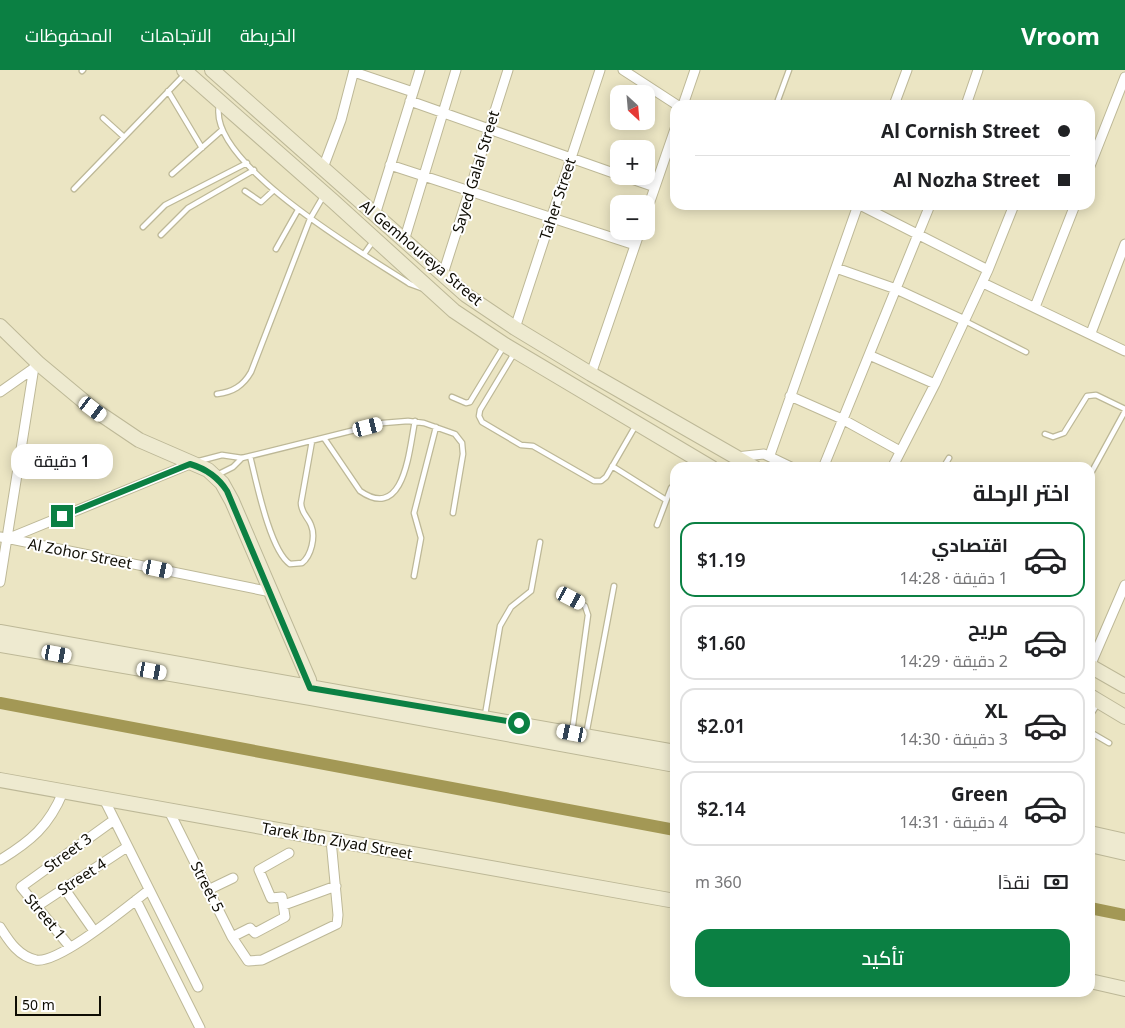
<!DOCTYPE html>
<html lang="ar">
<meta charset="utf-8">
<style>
:root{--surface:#fff;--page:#f6f6f6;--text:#202124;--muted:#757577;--line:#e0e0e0;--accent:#0b8043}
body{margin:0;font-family:"Noto Sans",Cairo,sans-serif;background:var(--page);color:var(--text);direction:rtl;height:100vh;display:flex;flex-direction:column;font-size:19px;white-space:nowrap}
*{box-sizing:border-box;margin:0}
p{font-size:16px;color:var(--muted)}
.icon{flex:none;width:28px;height:28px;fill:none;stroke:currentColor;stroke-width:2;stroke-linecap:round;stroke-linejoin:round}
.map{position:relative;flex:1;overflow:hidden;direction:ltr}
.side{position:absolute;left:670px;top:392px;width:425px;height:535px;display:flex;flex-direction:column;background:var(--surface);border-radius:15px;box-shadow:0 2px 12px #0003;direction:rtl}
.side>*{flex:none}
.banner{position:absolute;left:670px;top:30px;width:425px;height:110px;border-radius:15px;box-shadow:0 2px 12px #0003;direction:rtl;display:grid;align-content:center;height:110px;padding:0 25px;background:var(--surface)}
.needle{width:32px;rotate:154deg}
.tools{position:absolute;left:610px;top:15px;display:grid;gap:10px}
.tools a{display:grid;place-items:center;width:45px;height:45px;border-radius:10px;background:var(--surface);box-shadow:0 2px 12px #0003;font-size:25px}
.scale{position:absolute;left:15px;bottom:12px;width:86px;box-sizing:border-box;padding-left:5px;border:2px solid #0e0c03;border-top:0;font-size:14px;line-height:18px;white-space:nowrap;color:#0e0c03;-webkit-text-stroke:4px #fff;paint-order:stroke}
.end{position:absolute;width:22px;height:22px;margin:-11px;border:6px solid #0b8043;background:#fff;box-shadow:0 0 0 2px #fff}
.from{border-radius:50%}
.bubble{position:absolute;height:35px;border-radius:15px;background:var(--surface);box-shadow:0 2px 12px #0003;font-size:16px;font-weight:600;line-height:35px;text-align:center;direction:rtl}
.car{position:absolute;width:15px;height:30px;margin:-15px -8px;border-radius:6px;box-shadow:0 0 4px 1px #0007;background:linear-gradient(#fff 24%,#345 0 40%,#fff 0 76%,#345 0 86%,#fff 0)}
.banner b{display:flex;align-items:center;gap:18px;height:48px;font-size:19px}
.banner b+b{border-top:1px solid var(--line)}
.banner i{width:12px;height:12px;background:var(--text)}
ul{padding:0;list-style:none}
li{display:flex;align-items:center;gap:15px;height:75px;margin:0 10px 8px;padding:0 15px;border:2px solid var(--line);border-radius:15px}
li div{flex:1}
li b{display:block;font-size:19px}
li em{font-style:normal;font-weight:600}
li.active{border-color:var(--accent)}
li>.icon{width:45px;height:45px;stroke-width:1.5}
h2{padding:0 25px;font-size:22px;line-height:60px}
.pay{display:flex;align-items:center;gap:12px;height:55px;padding:0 25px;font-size:19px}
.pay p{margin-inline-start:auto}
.action{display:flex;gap:10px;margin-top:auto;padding:10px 25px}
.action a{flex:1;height:58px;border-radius:15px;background:var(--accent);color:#fff;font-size:20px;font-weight:600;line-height:58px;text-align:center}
header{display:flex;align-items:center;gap:30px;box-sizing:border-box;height:70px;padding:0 25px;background:var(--accent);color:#fff}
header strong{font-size:24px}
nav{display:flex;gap:28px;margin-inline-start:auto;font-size:18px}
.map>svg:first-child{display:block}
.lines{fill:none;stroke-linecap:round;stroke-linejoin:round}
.canal{stroke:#a39855;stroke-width:12}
.lane-casing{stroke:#bdb897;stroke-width:7}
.street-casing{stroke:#bdb897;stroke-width:11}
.secondary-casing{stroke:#bdb897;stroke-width:16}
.lane{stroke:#fff;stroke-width:4.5}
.street{stroke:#fff;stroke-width:9}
.secondary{stroke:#eeead0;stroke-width:14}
.route{stroke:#0b8043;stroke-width:6}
.labels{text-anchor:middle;stroke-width:4;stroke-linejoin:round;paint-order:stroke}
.street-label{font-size:15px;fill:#0e0c03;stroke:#fff}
</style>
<header>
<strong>Vroom</strong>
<nav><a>الخريطة</a><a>الاتجاهات</a><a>المحفوظات</a></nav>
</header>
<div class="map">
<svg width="1125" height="958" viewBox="0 0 1125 958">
<rect width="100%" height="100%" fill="#ebe5c3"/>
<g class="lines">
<!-- canal -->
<path class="canal" d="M0,633l675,127
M1090,838l35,7"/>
<defs>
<path id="lane" d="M82,1l1,-1
M168,21l34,57
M778,30l11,-30
M219,36c-11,58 148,150 191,178l11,4
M103,48l21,19
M172,104l50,-44
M74,119l112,-116
M245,121l16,11 13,-12
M143,157l22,-22 82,-42
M161,165l27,-27 66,-38
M276,179l22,-39
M364,184l10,-14
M965,251l61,31
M515,282l-35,58 -1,6 3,6 39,23 12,1 61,35h7l5,-4 30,-52
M217,324c16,-2 26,-8 34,-22l59,-153 14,-24
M452,327l14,6 4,-1 34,-56
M1045,364l8,3 11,-4 23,-37 9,-1 29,14
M324,368l36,53c45,31 49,-42 55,-70
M250,386c6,24 20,95 40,108l12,-1c9,-7 14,-26 9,-38 -3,-8 -10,-12 -10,-22l11,-62
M199,391l23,-6 20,3 141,-35 25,-2 16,2 31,11 7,9 1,11 -10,59
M612,396l54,34
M943,398l6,-10
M217,405l16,-8 9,-9
M1090,405l35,-64
M657,455l14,-37 4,-4
M414,506l7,-38 -7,-25 22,-86
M561,523l24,13 3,9 -16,117
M485,645l15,-89 11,-19 20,-16 9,-49
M1090,646l8,-13
M1090,662l19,11
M586,665l28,-149"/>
<path id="street" d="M623,0l54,35
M354,2l59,20
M410,31l209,74
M683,35l12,-35
M894,35l13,-35
M966,35l12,-35
M390,95l245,80
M1090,96l35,-89
M323,98l18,-48 13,-50
M623,106l32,11
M860,135l128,65 -53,114 -43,84
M646,143l29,-84
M375,145l45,-145
M404,171l52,-171
M836,198l60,21 69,32
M988,200l26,-65
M443,204l65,-204
M983,213l142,68
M1035,237l40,-102
M515,258l85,-258
M1091,263l34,-89
M869,285l66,29
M591,304l49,-143
M0,322l37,-26
M790,326l52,23 58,32
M770,385l88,-250
M736,387l28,-3 29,14
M823,398l107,-263
M0,467l271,55
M7,469l183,-75
M0,512l34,-215
M1090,596l35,-81
M104,729l94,188
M169,741l63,126 16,24 14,-1 75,-36 1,-9 -7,-75
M0,790c31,-19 49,-34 63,-68
M64,818l30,43
M208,820l25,-12
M136,830l64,128
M284,835l52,-19
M36,837l91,-60
M0,857c9,14 18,29 36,33 23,4 92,-54 113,-70
M232,867l18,-9 5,5 30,-16 -3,-20 -11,1 -12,-28 30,-17
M70,877l-49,-60 93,-67"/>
<path id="secondary" d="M184,0l149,131 121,110 51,34 207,123
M212,0l254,225 49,33 76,46 164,94
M0,256l39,38 54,45 46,31 69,30 14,13 10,18 77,179 2,14
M0,562l675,120
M0,575l311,53 364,67
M1090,596l35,20
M1090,626l35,21
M0,710l675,121
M1090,763l35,8
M1090,775l35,8
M1090,911l35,8"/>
</defs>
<!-- lane casing -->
<use href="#lane" class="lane-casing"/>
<!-- street casing -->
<use href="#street" class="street-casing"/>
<!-- secondary casing -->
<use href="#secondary" class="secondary-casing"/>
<!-- lane -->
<use href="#lane" class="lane"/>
<!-- street -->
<use href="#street" class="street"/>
<!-- secondary -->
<use href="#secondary" class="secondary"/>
</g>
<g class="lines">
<!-- route -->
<path class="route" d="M62,446l128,-52c17,5 28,13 37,27l83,197 209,35"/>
</g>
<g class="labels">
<!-- street labels -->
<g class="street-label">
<text transform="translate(476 102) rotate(-73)" y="5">Sayed Galal Street</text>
<text transform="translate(558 129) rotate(-72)" y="5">Taher Street</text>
<text transform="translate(421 183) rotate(40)" y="5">Al Gemhoureya Street</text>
<text transform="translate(80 484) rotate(11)" y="5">Al Zohor Street</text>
<text transform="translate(337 771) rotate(10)" y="5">Tarek Ibn Ziyad Street</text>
<text transform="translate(68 783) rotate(-36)" y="5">Street 3</text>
<text transform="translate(82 807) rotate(-33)" y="5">Street 4</text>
<text transform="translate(207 817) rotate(63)" y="5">Street 5</text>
<text transform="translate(45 847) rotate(50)" y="5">Street 1</text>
</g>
</g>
</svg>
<div class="tools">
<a><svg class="needle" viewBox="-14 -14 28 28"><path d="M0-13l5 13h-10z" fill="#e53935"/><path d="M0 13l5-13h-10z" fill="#757577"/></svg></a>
<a>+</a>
<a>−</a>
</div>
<div class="scale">50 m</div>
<i class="end from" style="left:519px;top:653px"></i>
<i class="end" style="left:62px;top:446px"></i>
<div class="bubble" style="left:11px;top:374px;width:102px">1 دقيقة</div>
<i class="car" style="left:93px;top:339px;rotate:127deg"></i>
<i class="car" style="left:368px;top:357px;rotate:76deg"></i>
<i class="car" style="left:158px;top:499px;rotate:102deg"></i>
<i class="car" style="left:571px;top:528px;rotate:118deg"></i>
<i class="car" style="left:57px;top:584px;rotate:100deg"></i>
<i class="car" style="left:152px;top:601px;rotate:100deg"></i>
<i class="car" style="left:572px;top:663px;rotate:281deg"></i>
<div class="banner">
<b><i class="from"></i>Al Cornish Street</b>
<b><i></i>Al Nozha Street</b>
</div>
<section class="side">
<h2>اختر الرحلة</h2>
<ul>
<li class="active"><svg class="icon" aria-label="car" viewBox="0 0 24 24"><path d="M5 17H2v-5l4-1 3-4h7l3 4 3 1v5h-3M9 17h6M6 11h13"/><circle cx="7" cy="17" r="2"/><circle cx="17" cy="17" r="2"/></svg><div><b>اقتصادي</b><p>1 دقيقة · 14:28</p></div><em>$1.19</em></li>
<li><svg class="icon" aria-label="car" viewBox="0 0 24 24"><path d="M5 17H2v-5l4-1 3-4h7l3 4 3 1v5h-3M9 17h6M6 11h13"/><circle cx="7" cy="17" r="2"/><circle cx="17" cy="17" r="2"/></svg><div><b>مريح</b><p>2 دقيقة · 14:29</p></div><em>$1.60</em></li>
<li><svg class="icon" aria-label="car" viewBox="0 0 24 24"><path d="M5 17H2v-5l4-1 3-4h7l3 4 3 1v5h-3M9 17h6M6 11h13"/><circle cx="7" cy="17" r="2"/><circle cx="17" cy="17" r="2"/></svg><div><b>XL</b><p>3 دقيقة · 14:30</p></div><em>$2.01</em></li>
<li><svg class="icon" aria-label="car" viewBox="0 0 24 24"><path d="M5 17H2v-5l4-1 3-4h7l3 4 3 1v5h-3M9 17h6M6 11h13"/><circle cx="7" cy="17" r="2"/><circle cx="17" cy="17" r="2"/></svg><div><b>Green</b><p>4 دقيقة · 14:31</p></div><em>$2.14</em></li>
</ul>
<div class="pay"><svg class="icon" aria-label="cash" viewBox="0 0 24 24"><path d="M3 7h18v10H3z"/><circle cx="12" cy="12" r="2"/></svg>نقدًا<p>360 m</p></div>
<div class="action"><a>تأكيد</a></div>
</section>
</div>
